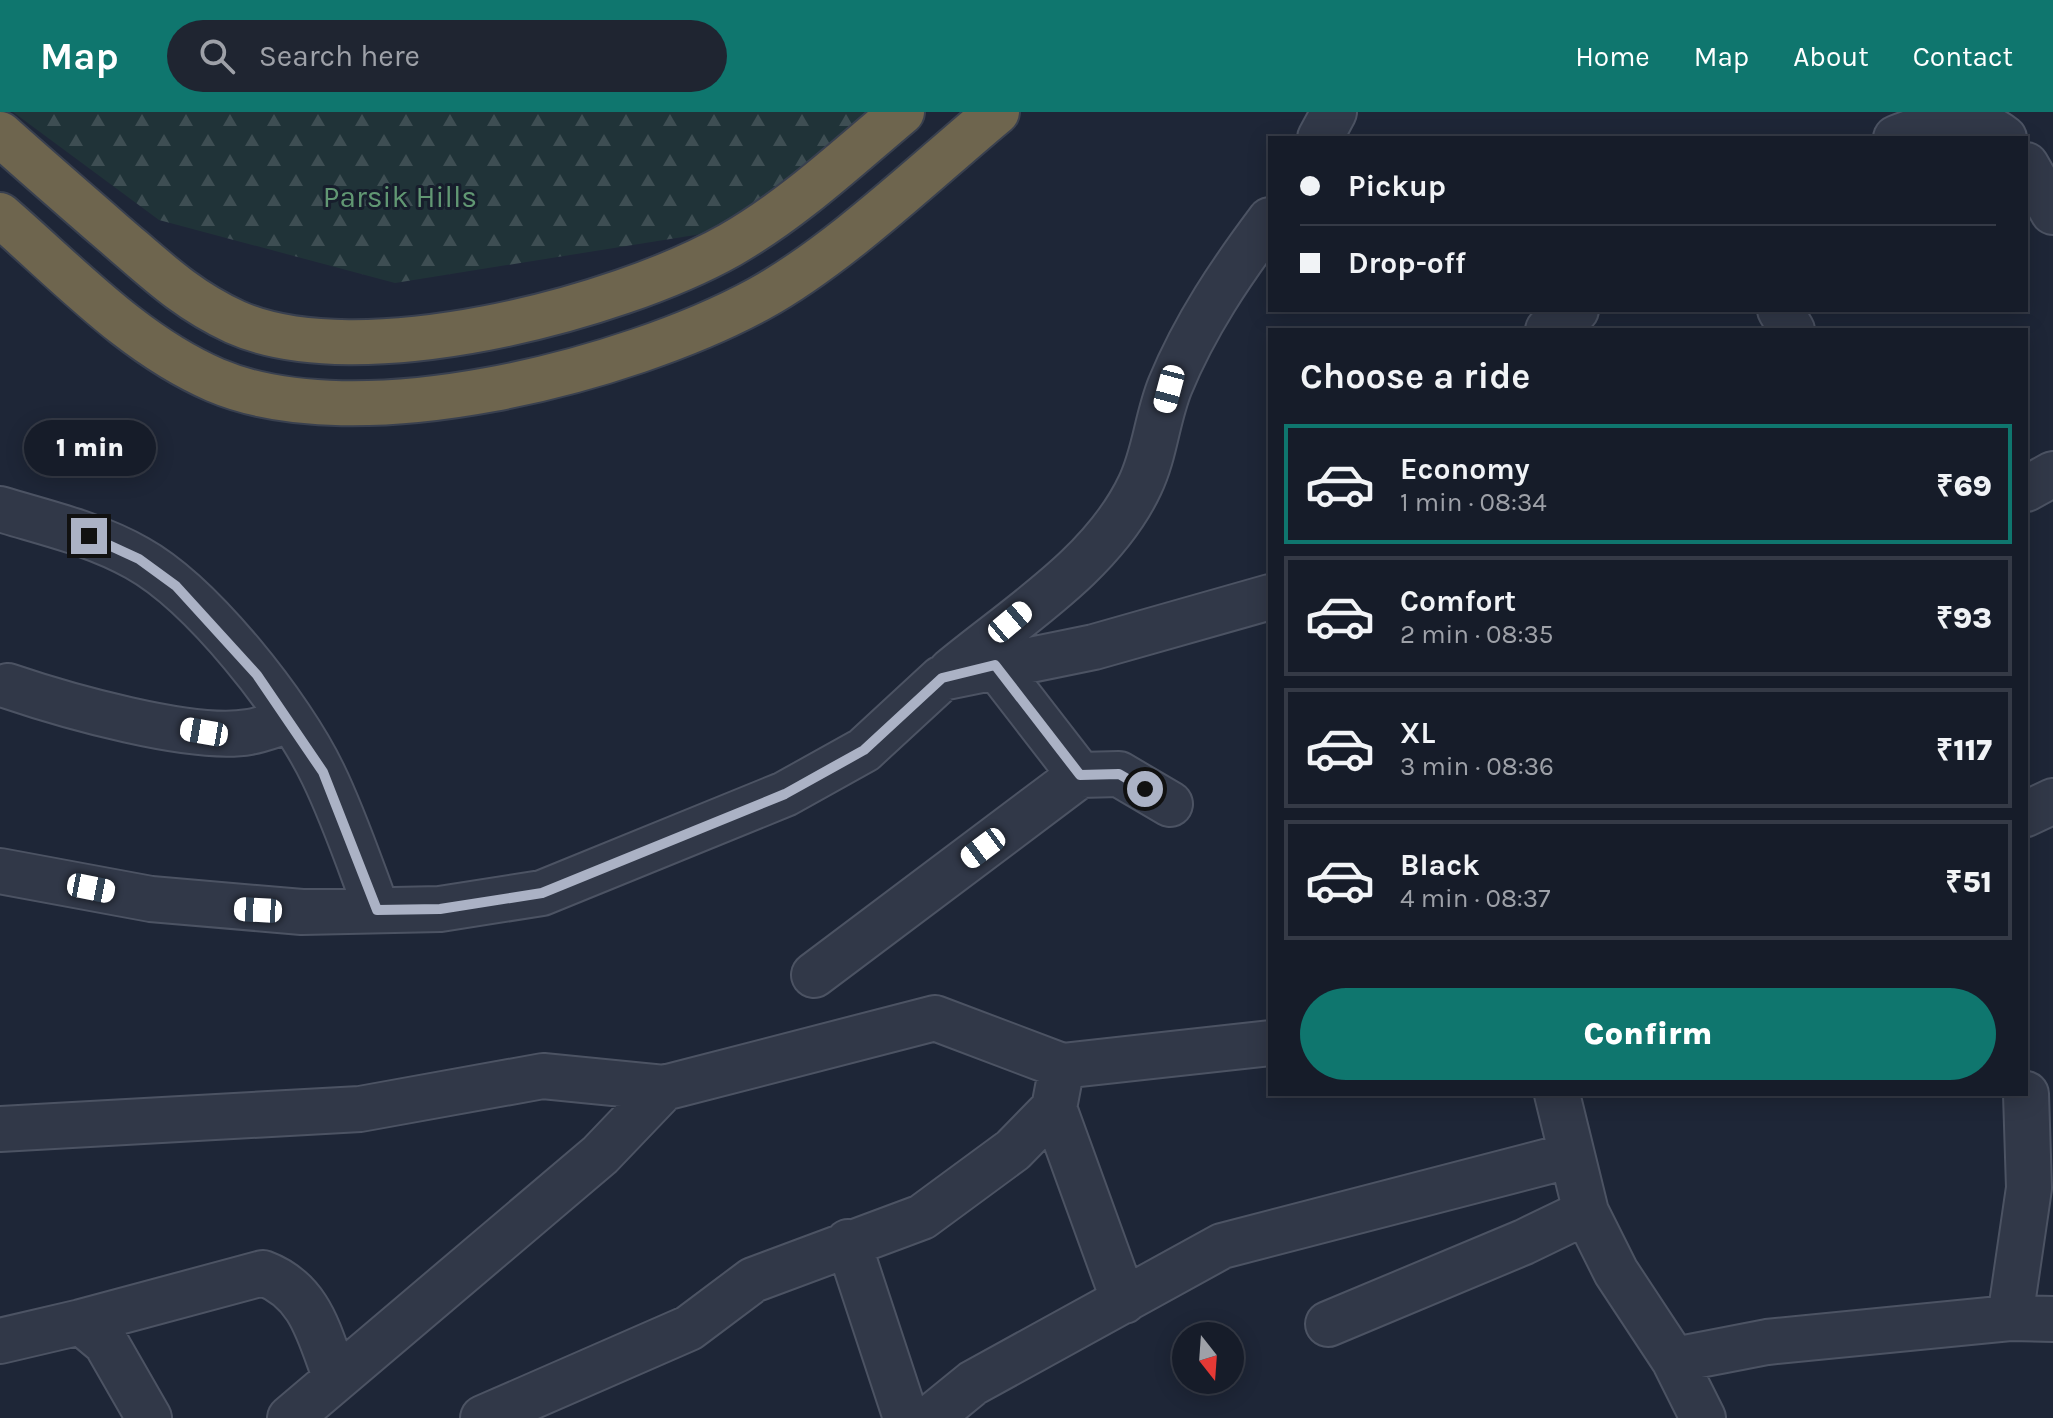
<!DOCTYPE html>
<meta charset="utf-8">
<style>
:root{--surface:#161c29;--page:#1f2531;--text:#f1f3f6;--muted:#9ea1a8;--line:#353a46;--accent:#0f766e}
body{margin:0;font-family:Karla,sans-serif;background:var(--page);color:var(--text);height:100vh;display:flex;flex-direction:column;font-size:30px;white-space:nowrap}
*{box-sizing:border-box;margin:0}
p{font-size:26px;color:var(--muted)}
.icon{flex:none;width:44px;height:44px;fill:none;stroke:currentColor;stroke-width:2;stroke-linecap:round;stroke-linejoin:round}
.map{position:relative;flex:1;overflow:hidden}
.sheet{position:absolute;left:1268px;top:216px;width:760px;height:768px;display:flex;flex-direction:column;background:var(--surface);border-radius:0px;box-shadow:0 4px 20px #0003,0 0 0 2px var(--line)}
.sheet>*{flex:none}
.hud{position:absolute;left:1268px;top:24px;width:760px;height:176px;border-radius:0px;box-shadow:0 4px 20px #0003,0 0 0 2px var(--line);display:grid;align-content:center;height:176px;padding:0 32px;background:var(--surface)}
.needle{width:52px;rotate:163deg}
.tools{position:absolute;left:1172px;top:1210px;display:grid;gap:16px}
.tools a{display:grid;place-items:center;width:72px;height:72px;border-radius:50%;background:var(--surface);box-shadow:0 4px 20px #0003,0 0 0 2px var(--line);font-size:40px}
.end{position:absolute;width:36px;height:36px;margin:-18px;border:10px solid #abb2c5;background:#111;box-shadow:0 0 0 4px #111}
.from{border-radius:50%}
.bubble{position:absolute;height:56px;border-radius:28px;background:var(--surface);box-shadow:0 4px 20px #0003,0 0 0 2px var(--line);font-size:26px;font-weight:800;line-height:56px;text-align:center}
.car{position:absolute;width:24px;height:48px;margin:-24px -12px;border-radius:10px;box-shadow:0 0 6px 2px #0007;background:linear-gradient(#fff 24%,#345 0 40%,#fff 0 76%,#345 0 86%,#fff 0)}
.hud b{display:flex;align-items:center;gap:28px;height:76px;font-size:30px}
.hud b+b{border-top:2px solid var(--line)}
.hud i{width:20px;height:20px;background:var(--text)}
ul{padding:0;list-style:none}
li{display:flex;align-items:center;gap:24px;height:120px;margin:0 16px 12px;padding:0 16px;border:4px solid var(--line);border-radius:0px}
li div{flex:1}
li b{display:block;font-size:30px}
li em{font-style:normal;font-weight:800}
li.current{border-color:var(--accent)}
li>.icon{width:72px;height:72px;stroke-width:1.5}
h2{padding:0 32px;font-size:36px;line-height:96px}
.action{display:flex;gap:16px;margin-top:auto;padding:16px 32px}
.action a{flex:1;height:92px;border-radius:48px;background:var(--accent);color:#fff;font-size:32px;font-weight:800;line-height:92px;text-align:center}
header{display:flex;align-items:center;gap:48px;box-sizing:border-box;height:112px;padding:0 40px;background:var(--accent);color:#fff}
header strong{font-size:38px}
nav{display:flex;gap:44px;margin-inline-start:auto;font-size:28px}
.search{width:560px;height:72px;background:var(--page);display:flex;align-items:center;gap:20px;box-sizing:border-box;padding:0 28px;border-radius:44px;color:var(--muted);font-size:30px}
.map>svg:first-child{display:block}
.forest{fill:url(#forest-firs)}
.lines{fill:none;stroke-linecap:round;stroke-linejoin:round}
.minor-casing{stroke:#4c5363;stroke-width:48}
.highway-casing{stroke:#39404f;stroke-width:48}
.minor{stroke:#313848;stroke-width:44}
.highway{stroke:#6e654e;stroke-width:44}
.route{stroke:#abb2c5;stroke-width:10}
.labels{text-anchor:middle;stroke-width:6;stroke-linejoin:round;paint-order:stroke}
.park-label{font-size:30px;fill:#619773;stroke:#171e2c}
</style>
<header>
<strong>Map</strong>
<div class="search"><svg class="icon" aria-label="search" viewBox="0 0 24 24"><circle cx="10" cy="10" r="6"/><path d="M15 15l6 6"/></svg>Search here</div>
<nav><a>Home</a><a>Map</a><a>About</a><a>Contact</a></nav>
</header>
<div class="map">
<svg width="2053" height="1306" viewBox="0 0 2053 1306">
<defs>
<pattern id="forest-firs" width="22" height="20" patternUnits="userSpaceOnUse" patternTransform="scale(2)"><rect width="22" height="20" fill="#203338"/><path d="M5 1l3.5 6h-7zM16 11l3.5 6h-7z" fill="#3e4e53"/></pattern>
</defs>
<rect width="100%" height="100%" fill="#1e2637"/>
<!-- forest -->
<path class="forest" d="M13,0h864l-163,120 -319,51 -236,-63z"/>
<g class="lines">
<defs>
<path id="minor" d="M1320,26l14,-26
M1896,26c36,-14 75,-26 108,0
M2026,53l27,47
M1780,198l12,20
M1548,218l28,-20
M2026,377l27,-15
M0,397c46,14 95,25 137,49 65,36 154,149 186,216 21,43 37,91 54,136
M951,559c65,-54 152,-107 189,-186 15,-31 17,-67 30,-99 25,-61 61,-114 100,-166
M8,574c56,19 184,56 241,46 13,-2 27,-8 41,-12
M1080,663l39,-1 51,30
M2026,702l27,-13
M0,759l151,28 151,13 138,-3 102,-16 243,-99 79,-44 78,-72 152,-31 176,-50
M814,863l266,-200 -85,-110
M1557,982l29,118 30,60 58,88 29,58
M1054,996l70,193
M0,1017l360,-20 183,-33 121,12
M848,1130l58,176
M2010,1206l19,-130 -3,-94
M81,1210l182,-49c48,18 56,61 73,106
M1328,1212l196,-82 62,-30
M0,1229l81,-19 25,21 43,75
M1674,1248l93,-18 243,-24 43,1
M290,1306l310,-263 64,-67 271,-70 127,48 208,-23
M483,1306l206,-90 64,-48 169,-63 91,-67 41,-42 8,-42
M930,1306l43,-35 249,-137 350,-91"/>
<path id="highway" d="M0,22c38,34 76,67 114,100 41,35 71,65 121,88 123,55 382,-13 495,-77 63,-36 117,-87 172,-133
M0,103c68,59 132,129 215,165 143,61 412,-9 544,-81 80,-44 167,-128 238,-187"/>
</defs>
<!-- minor casing -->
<use href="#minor" class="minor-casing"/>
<!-- highway casing -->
<use href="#highway" class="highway-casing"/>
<!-- minor -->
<use href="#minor" class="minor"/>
<!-- highway -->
<use href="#highway" class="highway"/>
</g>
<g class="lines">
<!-- route -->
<path class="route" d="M89,424l50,23 37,27 81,89 66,97 54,138 63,-1 102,-16 243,-99 79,-44 78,-72 53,-13 85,110 39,-1 26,15"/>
</g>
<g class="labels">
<!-- park labels -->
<g class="park-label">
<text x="400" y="95">Parsik Hills</text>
</g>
</g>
</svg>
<div class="tools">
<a><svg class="needle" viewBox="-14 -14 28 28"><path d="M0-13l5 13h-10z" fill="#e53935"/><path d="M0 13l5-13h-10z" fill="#9ea1a8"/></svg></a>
</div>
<i class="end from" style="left:1145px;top:677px"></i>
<i class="end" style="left:89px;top:424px"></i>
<div class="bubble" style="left:24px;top:308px;width:132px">1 min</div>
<i class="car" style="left:1169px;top:277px;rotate:195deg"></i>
<i class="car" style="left:1010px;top:510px;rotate:50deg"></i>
<i class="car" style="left:204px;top:620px;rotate:280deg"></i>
<i class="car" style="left:983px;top:736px;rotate:233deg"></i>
<i class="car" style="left:91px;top:776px;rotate:101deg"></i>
<i class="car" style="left:258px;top:798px;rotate:273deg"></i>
<div class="hud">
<b><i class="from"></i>Pickup</b>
<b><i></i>Drop-off</b>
</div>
<section class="sheet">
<h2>Choose a ride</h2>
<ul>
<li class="current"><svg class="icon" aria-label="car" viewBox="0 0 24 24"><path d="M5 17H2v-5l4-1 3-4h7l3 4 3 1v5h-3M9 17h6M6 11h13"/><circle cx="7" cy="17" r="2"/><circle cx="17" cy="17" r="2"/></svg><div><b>Economy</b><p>1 min · 08:34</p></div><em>₹69</em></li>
<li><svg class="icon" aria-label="car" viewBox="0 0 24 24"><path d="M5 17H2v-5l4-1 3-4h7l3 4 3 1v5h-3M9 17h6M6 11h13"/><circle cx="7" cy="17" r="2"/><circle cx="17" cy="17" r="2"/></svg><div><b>Comfort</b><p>2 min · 08:35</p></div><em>₹93</em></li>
<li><svg class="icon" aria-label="car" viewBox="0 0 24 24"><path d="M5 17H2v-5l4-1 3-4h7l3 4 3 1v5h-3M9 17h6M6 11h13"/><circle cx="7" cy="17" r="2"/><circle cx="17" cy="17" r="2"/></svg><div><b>XL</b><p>3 min · 08:36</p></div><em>₹117</em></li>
<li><svg class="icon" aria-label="car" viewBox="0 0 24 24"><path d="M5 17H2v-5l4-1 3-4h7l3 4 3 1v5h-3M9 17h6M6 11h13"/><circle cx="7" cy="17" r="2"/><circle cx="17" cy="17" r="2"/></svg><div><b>Black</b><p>4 min · 08:37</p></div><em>₹51</em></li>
</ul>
<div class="action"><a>Confirm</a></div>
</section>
</div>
